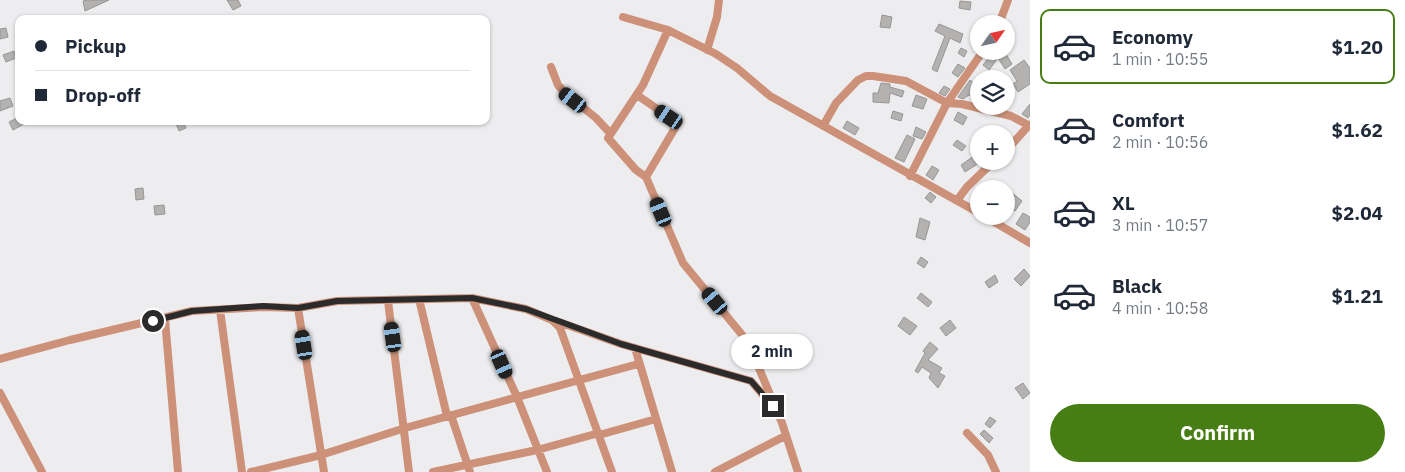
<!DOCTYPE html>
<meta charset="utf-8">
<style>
:root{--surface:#fff;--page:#f6f6f7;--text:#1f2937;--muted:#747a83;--line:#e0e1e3;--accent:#477e14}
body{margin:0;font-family:"IBM Plex Sans",sans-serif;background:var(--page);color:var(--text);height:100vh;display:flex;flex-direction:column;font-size:19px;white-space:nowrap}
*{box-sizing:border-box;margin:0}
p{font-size:16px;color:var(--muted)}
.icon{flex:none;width:28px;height:28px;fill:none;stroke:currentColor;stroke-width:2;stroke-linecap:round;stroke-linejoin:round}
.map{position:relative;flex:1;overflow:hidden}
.drawer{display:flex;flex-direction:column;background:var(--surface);width:375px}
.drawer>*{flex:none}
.banner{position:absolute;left:15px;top:15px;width:475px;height:110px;border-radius:10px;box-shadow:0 1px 4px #0004;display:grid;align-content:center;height:110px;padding:0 20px;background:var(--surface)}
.needle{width:32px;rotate:56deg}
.tools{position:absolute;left:970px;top:15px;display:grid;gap:10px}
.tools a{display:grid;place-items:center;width:45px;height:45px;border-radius:50%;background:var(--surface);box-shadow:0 1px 4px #0004;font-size:25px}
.end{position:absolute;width:22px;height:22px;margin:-11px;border:6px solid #2b2b2b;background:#fff;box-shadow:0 0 0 2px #fff}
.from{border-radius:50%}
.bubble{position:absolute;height:35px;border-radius:18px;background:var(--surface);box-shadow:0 1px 4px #0004;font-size:16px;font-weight:700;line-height:35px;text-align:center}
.car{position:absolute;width:15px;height:30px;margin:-15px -8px;border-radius:6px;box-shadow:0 0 4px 1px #0007;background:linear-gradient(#222 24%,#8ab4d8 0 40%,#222 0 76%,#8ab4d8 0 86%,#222 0)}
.banner b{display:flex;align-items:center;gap:18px;height:48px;font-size:19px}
.banner b+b{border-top:1px solid var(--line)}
.banner i{width:12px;height:12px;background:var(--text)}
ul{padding:9px 0 0;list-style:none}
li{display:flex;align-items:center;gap:15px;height:75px;margin:0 10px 8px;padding:0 10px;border:2px solid transparent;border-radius:10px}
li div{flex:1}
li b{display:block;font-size:19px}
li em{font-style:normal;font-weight:700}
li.on{border-color:var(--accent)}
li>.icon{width:45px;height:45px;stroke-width:1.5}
.action{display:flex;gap:10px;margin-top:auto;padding:10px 20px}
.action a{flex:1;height:58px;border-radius:30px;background:var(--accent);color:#fff;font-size:20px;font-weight:700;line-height:58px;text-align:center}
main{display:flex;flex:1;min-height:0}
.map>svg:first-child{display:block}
.building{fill:#b3b2b0;stroke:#989695}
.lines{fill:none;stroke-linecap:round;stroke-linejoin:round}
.minor{stroke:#cc9178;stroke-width:8}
.route{stroke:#2b2b2b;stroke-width:6}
</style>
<main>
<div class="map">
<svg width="1030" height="472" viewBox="0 0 1030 472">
<rect width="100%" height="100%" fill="#ededef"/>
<!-- building -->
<path class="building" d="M88,0h21l-24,11 -2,-10z
M227,0h11l3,6 -8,4z
M960,1l11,1 -1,8 -11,-2z
M882,15l10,2 -2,11 -10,-1z
M939,24l24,10 -3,9 -10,-5 -13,34 -5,-3 13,-33 -10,-5z
M6,28l2,9 -8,2v-10z
M961,48l6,3 -3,6 -6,-4z
M14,51l2,7 -10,4 -3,-7z
M994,51h10l8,13 -7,5 -7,-11 -9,12 -6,-5z
M1024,60l6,8v16l-12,8 -5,-8 4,-3 -7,-11z
M958,64l7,4 -7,9 -6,-4z
M970,80l9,7v13l-10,-5 -6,4 -5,-2z
M881,83l9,1v3l14,4 -2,6 -12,-4 -1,10 -16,-1v-9h5z
M944,86l6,3 -5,7 -6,-3z
M916,95l11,4 -4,10 -11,-3z
M10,98l3,8 -13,5v-10z
M1030,104v11l-2,3 -6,-4z
M893,111l10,3 -2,7 -10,-3z
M958,112l9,5 -4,8 -9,-5z
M19,117v4h11l-17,9 -4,-8z
M175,121h8l3,7 -7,3z
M847,121l12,7 -4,7 -12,-7z
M916,127l10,5 -4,7 -9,-3z
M907,135l8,4 -11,23 -9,-4z
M957,140l9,6 -4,5 -9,-6z
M974,156l5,7 -14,9 -4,-7z
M932,166l7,4 -6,10 -7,-5z
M143,188l1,11 -8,1 -1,-11z
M930,192l6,5 -5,6 -6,-5z
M1011,192l11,9 -7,10 -9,-6v-7z
M164,205l1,9 -10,1 -1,-9z
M1023,213l7,4v5l-5,8 -9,-6z
M920,218l10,4 -5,18 -9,-3z
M921,257l7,5 -4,6 -7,-5z
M1024,269l6,7 -9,10 -7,-7z
M995,275l3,7 -9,6 -4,-6z
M921,293l11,9 -4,5 -11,-9z
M904,317l13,9 -7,9 -12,-9z
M950,320l6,8 -10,8 -6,-8z
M930,342l8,7 -10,11 14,8 -3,5 6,3 -7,12 -9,-10 2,-5 -9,-6 -4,6 -3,-2 10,-18 -2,-2z
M1023,383l7,10 -7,6 -8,-11z
M990,417l6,4 -6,7 -5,-4z
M984,430l9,8 -4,5 -9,-9z"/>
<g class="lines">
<!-- minor -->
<path class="minor" d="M623,17l45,13 48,24 21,14 33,28 209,117
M999,24l9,-24
M668,30l-25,55 -35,53 28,32 10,7 37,86 65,79 34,81 16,49
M707,50l10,-33 2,-17
M551,67l7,18 7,8 31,25 14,15
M637,95l32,22 6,11 -29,49
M823,126l13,-23 22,-23 8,-4h7l33,5 41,22 15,1 49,12 19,10
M1006,151l23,-26
M910,176l37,-73 36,-52
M958,199l9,-12 27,-26
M984,216l46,27
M472,298l45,99 30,75
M419,299l28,117
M388,301l21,171
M298,308l26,164
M220,310l22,162
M165,319l13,153
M556,321l65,23 130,37 19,22
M635,348l37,124
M0,359l70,-19 122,-29 71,-4 35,1 39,-7 135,-3 54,11 26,11 8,8 52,144
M0,393l42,79
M451,415l19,57
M967,433l21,22 8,17
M599,435l57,-16
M251,472l70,-17 84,-27 233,-64
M433,472l104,-22 62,-17
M715,472l70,-36"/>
</g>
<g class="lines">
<!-- route -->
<path class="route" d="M153,321l39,-10 71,-5 35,2 39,-7 135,-3 54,11 95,35 130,37 22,25"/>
</g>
</svg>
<div class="tools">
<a><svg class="needle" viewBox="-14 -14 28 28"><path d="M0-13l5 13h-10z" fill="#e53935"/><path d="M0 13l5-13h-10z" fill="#747a83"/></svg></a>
<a><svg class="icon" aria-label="layers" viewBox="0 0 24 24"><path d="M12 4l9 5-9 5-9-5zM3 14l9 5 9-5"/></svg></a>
<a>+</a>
<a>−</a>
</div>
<i class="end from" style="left:153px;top:321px"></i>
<i class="end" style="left:773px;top:406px"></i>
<div class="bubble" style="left:731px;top:334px;width:82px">2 min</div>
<i class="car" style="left:573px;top:100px;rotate:308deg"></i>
<i class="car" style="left:669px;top:117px;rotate:304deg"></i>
<i class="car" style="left:661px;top:212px;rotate:337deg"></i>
<i class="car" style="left:715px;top:301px;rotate:320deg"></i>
<i class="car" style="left:393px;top:337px;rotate:352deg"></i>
<i class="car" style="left:304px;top:345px;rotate:351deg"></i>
<i class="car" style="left:502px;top:364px;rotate:156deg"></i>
<div class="banner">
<b><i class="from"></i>Pickup</b>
<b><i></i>Drop-off</b>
</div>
</div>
<section class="drawer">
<ul>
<li class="on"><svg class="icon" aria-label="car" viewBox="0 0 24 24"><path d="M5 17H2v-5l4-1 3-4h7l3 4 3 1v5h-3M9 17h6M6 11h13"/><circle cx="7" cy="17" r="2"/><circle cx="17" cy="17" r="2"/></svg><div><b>Economy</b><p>1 min · 10:55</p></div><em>$1.20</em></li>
<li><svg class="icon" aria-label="car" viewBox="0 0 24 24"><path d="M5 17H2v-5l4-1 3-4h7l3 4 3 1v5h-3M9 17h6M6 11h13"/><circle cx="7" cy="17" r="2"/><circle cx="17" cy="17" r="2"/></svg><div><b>Comfort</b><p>2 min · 10:56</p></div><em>$1.62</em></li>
<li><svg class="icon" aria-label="car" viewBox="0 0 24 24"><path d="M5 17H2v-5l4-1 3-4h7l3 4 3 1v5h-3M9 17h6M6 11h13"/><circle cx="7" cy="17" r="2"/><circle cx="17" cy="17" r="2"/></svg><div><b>XL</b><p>3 min · 10:57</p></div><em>$2.04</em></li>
<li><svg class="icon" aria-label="car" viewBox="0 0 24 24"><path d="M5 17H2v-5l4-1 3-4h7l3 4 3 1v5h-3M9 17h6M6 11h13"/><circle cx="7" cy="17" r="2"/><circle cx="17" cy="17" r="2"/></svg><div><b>Black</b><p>4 min · 10:58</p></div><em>$1.21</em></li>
</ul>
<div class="action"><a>Confirm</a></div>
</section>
</main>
